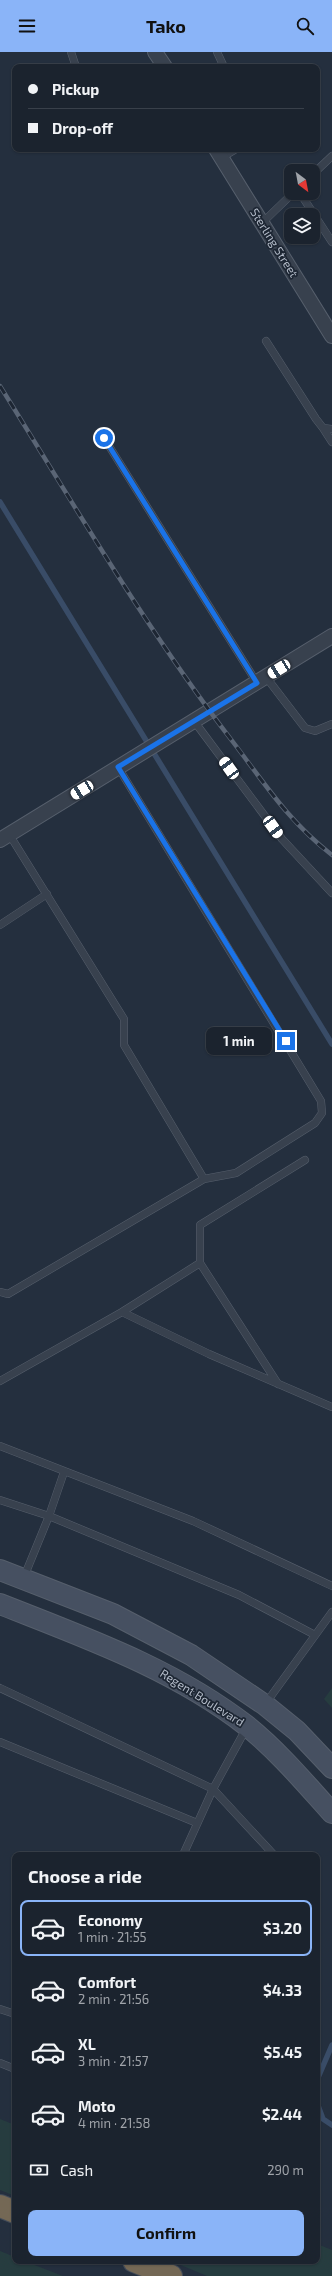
<!DOCTYPE html>
<meta charset="utf-8">
<style>
:root{--surface:#1b232e;--page:#242b36;--text:#f1f3f6;--muted:#a0a4aa;--line:#39404a;--accent:#8ab4f8}
body{margin:0;font-family:"Exo 2",sans-serif;background:var(--page);color:var(--text);height:100vh;display:flex;flex-direction:column;font-size:15px;white-space:nowrap}
*{box-sizing:border-box;margin:0}
p{font-size:13px;color:var(--muted)}
.icon{flex:none;width:22px;height:22px;fill:none;stroke:currentColor;stroke-width:2;stroke-linecap:round;stroke-linejoin:round}
.map{position:relative;flex:1;overflow:hidden}
.drawer{position:absolute;left:12px;top:1800px;width:308px;height:412px;display:flex;flex-direction:column;background:var(--surface);border-radius:8px;box-shadow:0 1px 3px #0004,0 0 0 1px var(--line)}
.drawer>*{flex:none}
.guide{position:absolute;left:12px;top:12px;width:308px;height:88px;border-radius:8px;box-shadow:0 1px 3px #0004,0 0 0 1px var(--line);display:grid;align-content:center;height:88px;padding:0 16px;background:var(--surface)}
.needle{width:26px;rotate:148deg}
.tools{position:absolute;left:284px;top:112px;display:grid;gap:8px}
.tools a{display:grid;place-items:center;width:36px;height:36px;border-radius:8px;background:var(--surface);box-shadow:0 1px 3px #0004,0 0 0 1px var(--line);font-size:20px}
.end{position:absolute;width:18px;height:18px;margin:-9px;border:5px solid #1a73e8;background:#fff;box-shadow:0 0 0 2px #fff}
.from{border-radius:50%}
.bubble{position:absolute;height:28px;border-radius:8px;background:var(--surface);box-shadow:0 1px 3px #0004,0 0 0 1px var(--line);font-size:13px;font-weight:700;line-height:28px;text-align:center}
.car{position:absolute;width:12px;height:24px;margin:-12px -6px;border-radius:5px;box-shadow:0 0 3px 1px #0007;background:linear-gradient(#fff 24%,#345 0 40%,#fff 0 76%,#345 0 86%,#fff 0)}
.guide b{display:flex;align-items:center;gap:14px;height:38px;font-size:15px}
.guide b+b{border-top:1px solid var(--line)}
.guide i{width:10px;height:10px;background:var(--text)}
ul{padding:0;list-style:none}
li{display:flex;align-items:center;gap:12px;height:56px;margin:0 8px 6px;padding:0 8px;border:2px solid transparent;border-radius:8px}
li div{flex:1}
li b{display:block;font-size:15px}
li em{font-style:normal;font-weight:700}
li.current{border-color:var(--accent)}
li>.icon{width:36px;height:36px;stroke-width:1.5}
h2{padding:0 16px;font-size:18px;line-height:48px}
.pay{display:flex;align-items:center;gap:10px;height:44px;padding:0 16px;font-size:15px}
.pay p{margin-inline-start:auto}
.action{display:flex;gap:8px;margin-top:auto;padding:8px 16px}
.action a{flex:1;height:46px;border-radius:8px;background:var(--accent);color:#111;font-size:16px;font-weight:700;line-height:46px;text-align:center}
header{display:flex;justify-content:space-between;align-items:center;height:52px;padding:0 16px;background:var(--accent);color:#111;font-size:18px;font-weight:700}
.map>svg:first-child{display:block}
.green{fill:#263c3f}
.lines{fill:none;stroke-linecap:round;stroke-linejoin:round}
.stream{stroke:#394c67;stroke-width:5.5}
.lane-casing{stroke:#565f6c;stroke-width:8}
.street-casing{stroke:#565f6c;stroke-width:16}
.secondary-casing{stroke:#565f6c;stroke-width:22}
.highway-casing{stroke:#434c59;stroke-width:24}
.lane{stroke:#38414e;stroke-width:7}
.street{stroke:#38414e;stroke-width:14}
.secondary{stroke:#465061;stroke-width:20}
.highway{stroke:#746855;stroke-width:22}
.rail-casing{stroke:#5a6575;stroke-width:4.5}
.rail{stroke:#1d2633;stroke-width:3;stroke-dasharray:9;stroke-linecap:butt}
.route{stroke:#1a73e8;stroke-width:5}
.labels{text-anchor:middle;stroke-width:3.5;stroke-linejoin:round;paint-order:stroke}
.street-label{font-size:12px;fill:#b4bcc9;stroke:#1d2633}
</style>
<header><svg class="icon" aria-label="menu" viewBox="0 0 24 24"><path d="M4 6h16M4 12h16M4 18h16"/></svg>Tako<svg class="icon" aria-label="search" viewBox="0 0 24 24"><circle cx="10" cy="10" r="6"/><path d="M15 15l6 6"/></svg></header>
<div class="map">
<svg width="332" height="2224" viewBox="0 0 332 2224">
<rect width="100%" height="100%" fill="#242f3e"/>
<!-- green -->
<path class="green" d="M332,1636v20l-8,-9z
M0,2067l15,6v71l-15,-6z
M317,2192l15,6v26h-125l-36,-15h146z
M0,2199l15,6v4h9l39,15h-63z"/>
<g class="lines">
<!-- stream -->
<path class="stream" d="M0,450l332,542
M317,2028l15,-35
M317,2051l6,16 9,6"/>
<defs>
<path id="lane" d="M71,0l5,15
M217,0l7,15
M221,106l15,-9
M313,122l19,-18
M300,141l32,49
M262,171l31,-30
M266,289l50,78 7,9 9,1
M323,376l9,14
M104,386l153,245
M266,625l39,51 10,3 17,-7
M194,669l88,118 50,54
M118,715l203,334 1,12 -7,10 -79,50 -32,6
M0,873l47,-31
M200,1211v-38l105,-65
M0,1240l8,2 196,-115 -80,-134v-26l-115,-185
M122,1260l78,-49 78,121
M0,1329l122,-69 87,42 123,53
M0,1394l193,75 139,65
M64,1420l-15,44 190,79 76,40
M0,1448l49,16 -25,61
M0,1636l213,101 -30,66
M266,1651l66,-91
M247,1675l-34,62 61,66
M0,1690l197,81
M0,1957l15,5
M0,2011l15,6"/>
<path id="street" d="M155,0l10,15
M216,97l116,187
M0,788l332,-204"/>
<path id="secondary" d="M0,1518l113,44 78,41 74,50 32,26 35,37
M0,1552c86,34 174,65 247,122 31,25 58,57 85,87"/>
<path id="highway" d="M0,2154l15,6
M134,2209l37,15"/>
</defs>
<!-- lane casing -->
<use href="#lane" class="lane-casing"/>
<!-- street casing -->
<use href="#street" class="street-casing"/>
<!-- secondary casing -->
<use href="#secondary" class="secondary-casing"/>
<!-- highway casing -->
<use href="#highway" class="highway-casing"/>
<!-- lane -->
<use href="#lane" class="lane"/>
<!-- street -->
<use href="#street" class="street"/>
<!-- secondary -->
<use href="#secondary" class="secondary"/>
<!-- highway -->
<use href="#highway" class="highway"/>
<defs>
<path id="rail" d="M0,334c75,120 146,243 233,356 32,42 56,80 99,113"/>
</defs>
<!-- rail casing -->
<use href="#rail" class="rail-casing"/>
<!-- rail -->
<use href="#rail" class="rail"/>
</g>
<g class="lines">
<!-- route -->
<path class="route" d="M104,386l153,245 -139,84 168,274"/>
</g>
<g class="labels">
<!-- street labels -->
<g class="street-label">
<text transform="translate(274 191) rotate(58)" y="4">Sterling Street</text>
<text transform="translate(202 1646) rotate(32)" y="4">Regent Boulevard</text>
</g>
</g>
</svg>
<div class="tools">
<a><svg class="needle" viewBox="-14 -14 28 28"><path d="M0-13l5 13h-10z" fill="#e53935"/><path d="M0 13l5-13h-10z" fill="#a0a4aa"/></svg></a>
<a><svg class="icon" aria-label="layers" viewBox="0 0 24 24"><path d="M12 4l9 5-9 5-9-5zM3 14l9 5 9-5"/></svg></a>
</div>
<i class="end from" style="left:104px;top:386px"></i>
<i class="end" style="left:286px;top:989px"></i>
<div class="bubble" style="left:206px;top:975px;width:66px">1 min</div>
<i class="car" style="left:279px;top:617px;rotate:238deg"></i>
<i class="car" style="left:229px;top:716px;rotate:324deg"></i>
<i class="car" style="left:82px;top:738px;rotate:239deg"></i>
<i class="car" style="left:273px;top:775px;rotate:144deg"></i>
<div class="guide">
<b><i class="from"></i>Pickup</b>
<b><i></i>Drop-off</b>
</div>
<section class="drawer">
<h2>Choose a ride</h2>
<ul>
<li class="current"><svg class="icon" aria-label="car" viewBox="0 0 24 24"><path d="M5 17H2v-5l4-1 3-4h7l3 4 3 1v5h-3M9 17h6M6 11h13"/><circle cx="7" cy="17" r="2"/><circle cx="17" cy="17" r="2"/></svg><div><b>Economy</b><p>1 min · 21:55</p></div><em>$3.20</em></li>
<li><svg class="icon" aria-label="car" viewBox="0 0 24 24"><path d="M5 17H2v-5l4-1 3-4h7l3 4 3 1v5h-3M9 17h6M6 11h13"/><circle cx="7" cy="17" r="2"/><circle cx="17" cy="17" r="2"/></svg><div><b>Comfort</b><p>2 min · 21:56</p></div><em>$4.33</em></li>
<li><svg class="icon" aria-label="car" viewBox="0 0 24 24"><path d="M5 17H2v-5l4-1 3-4h7l3 4 3 1v5h-3M9 17h6M6 11h13"/><circle cx="7" cy="17" r="2"/><circle cx="17" cy="17" r="2"/></svg><div><b>XL</b><p>3 min · 21:57</p></div><em>$5.45</em></li>
<li><svg class="icon" aria-label="car" viewBox="0 0 24 24"><path d="M5 17H2v-5l4-1 3-4h7l3 4 3 1v5h-3M9 17h6M6 11h13"/><circle cx="7" cy="17" r="2"/><circle cx="17" cy="17" r="2"/></svg><div><b>Moto</b><p>4 min · 21:58</p></div><em>$2.44</em></li>
</ul>
<div class="pay"><svg class="icon" aria-label="cash" viewBox="0 0 24 24"><path d="M3 7h18v10H3z"/><circle cx="12" cy="12" r="2"/></svg>Cash<p>290 m</p></div>
<div class="action"><a>Confirm</a></div>
</section>
</div>
